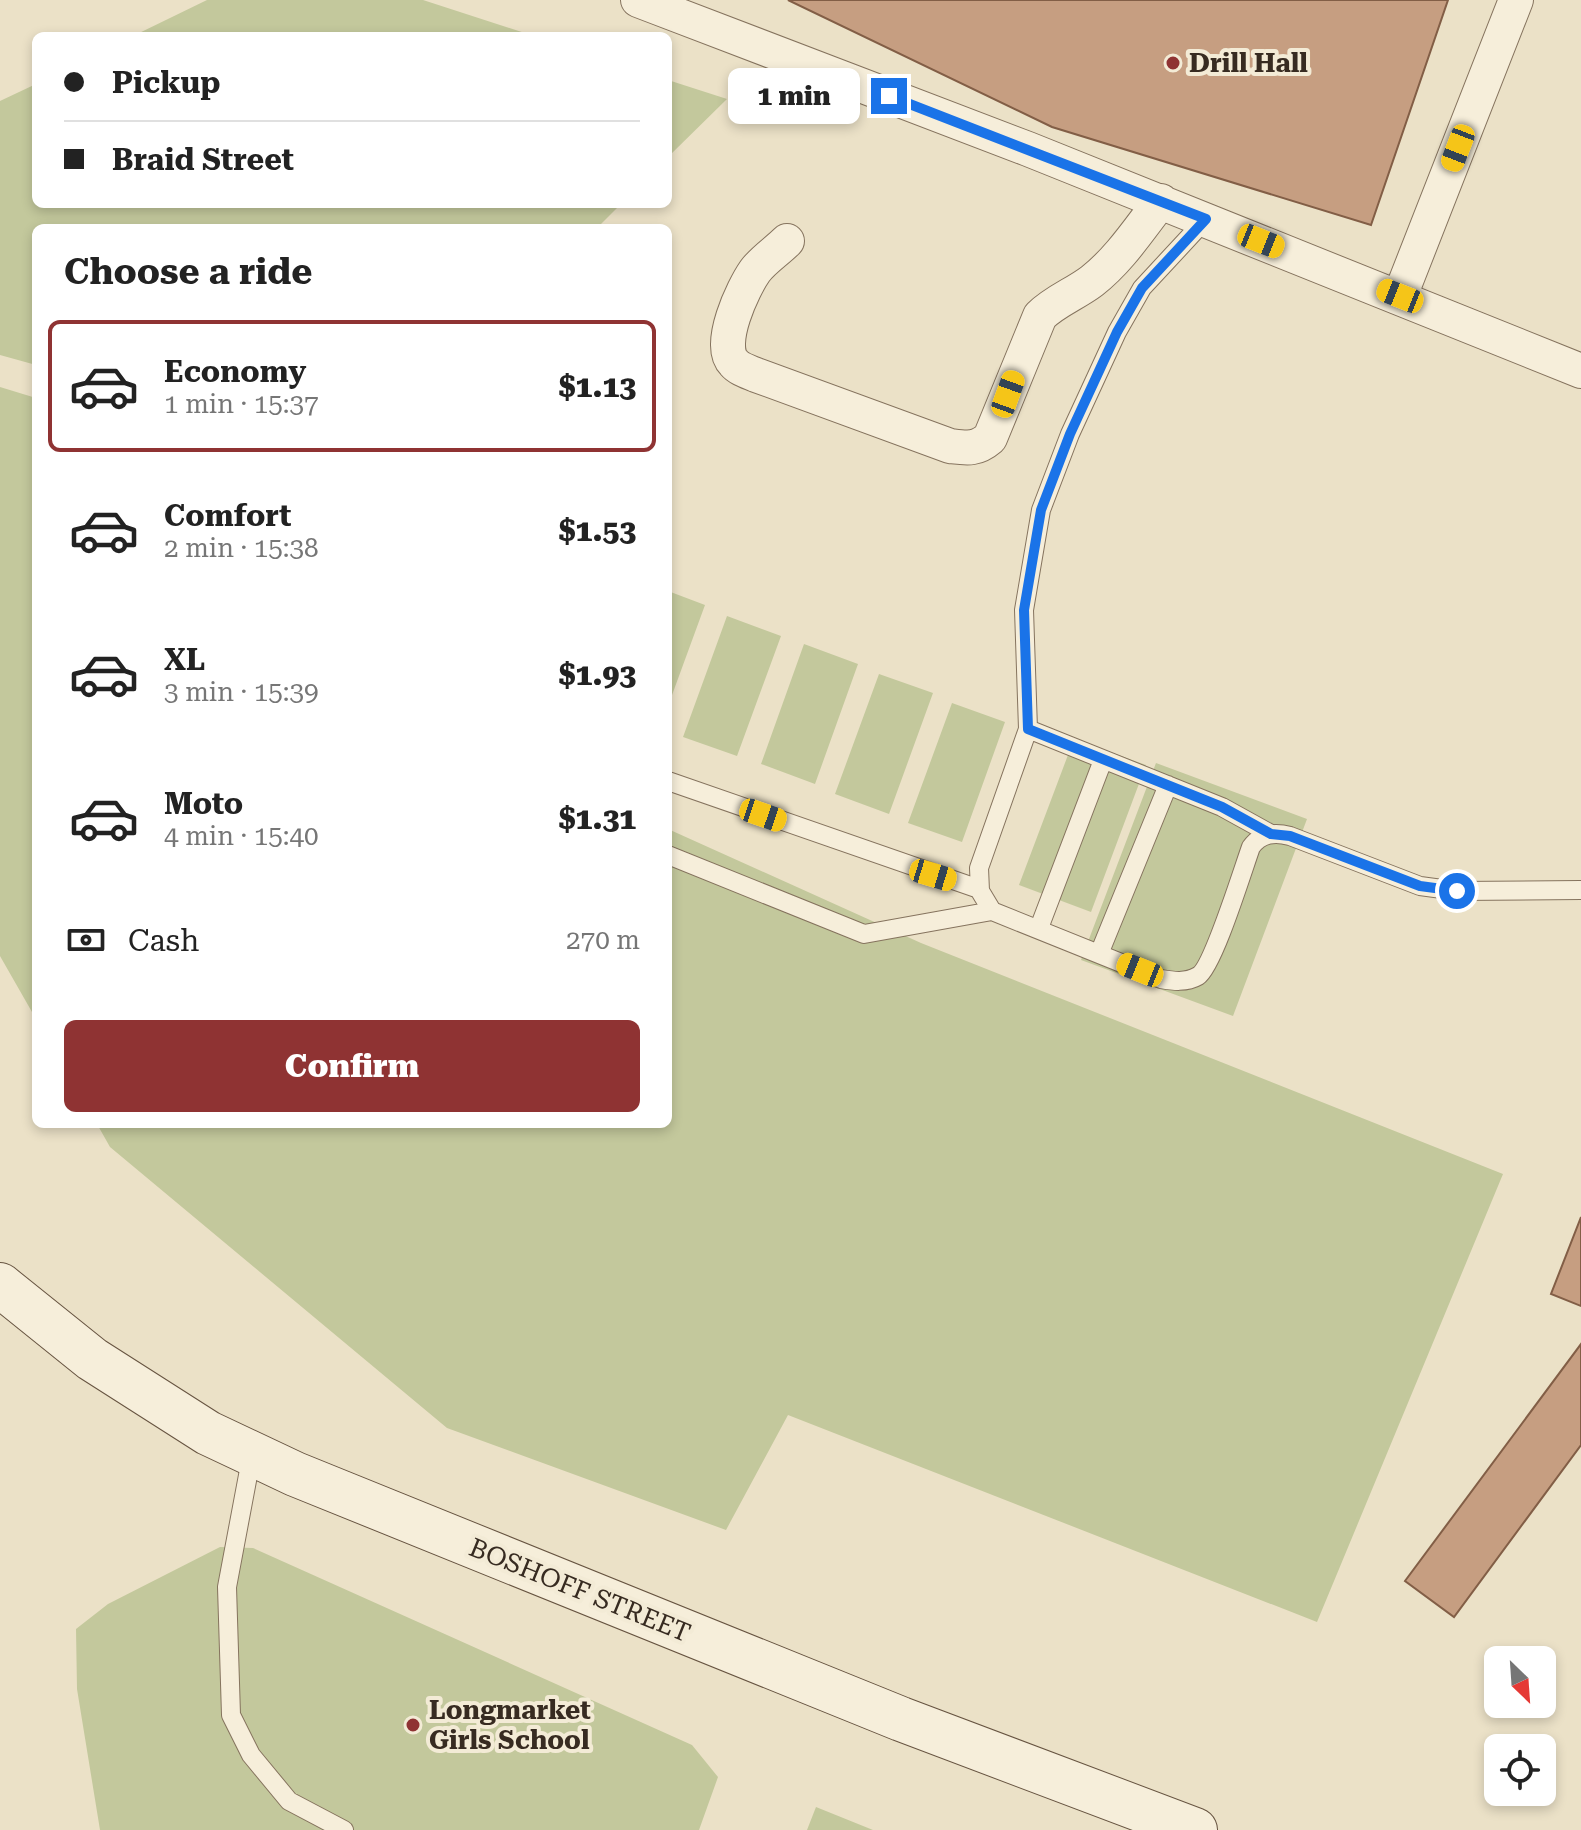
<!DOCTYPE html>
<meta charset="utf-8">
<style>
:root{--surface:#fff;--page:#f2f2f2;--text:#222;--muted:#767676;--line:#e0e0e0;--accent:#8f3333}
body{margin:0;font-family:"Roboto Serif",serif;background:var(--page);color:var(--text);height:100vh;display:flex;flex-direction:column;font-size:30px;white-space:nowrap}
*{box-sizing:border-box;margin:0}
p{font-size:26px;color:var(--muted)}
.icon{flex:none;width:44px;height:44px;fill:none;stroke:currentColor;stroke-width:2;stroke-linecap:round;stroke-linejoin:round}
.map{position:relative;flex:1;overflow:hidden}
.drawer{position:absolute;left:32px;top:224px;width:640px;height:904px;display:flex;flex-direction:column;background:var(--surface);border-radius:12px;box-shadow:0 4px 12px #0003}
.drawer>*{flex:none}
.guide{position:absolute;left:32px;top:32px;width:640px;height:176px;border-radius:12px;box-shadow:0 4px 12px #0003;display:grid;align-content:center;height:176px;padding:0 32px;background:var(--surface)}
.needle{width:52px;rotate:155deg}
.controls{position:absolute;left:1484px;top:1646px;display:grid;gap:16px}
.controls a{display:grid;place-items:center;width:72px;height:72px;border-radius:12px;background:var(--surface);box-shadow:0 4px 12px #0003;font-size:40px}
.end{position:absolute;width:36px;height:36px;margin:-18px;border:10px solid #1a73e8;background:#fff;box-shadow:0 0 0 4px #fff}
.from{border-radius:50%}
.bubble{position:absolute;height:56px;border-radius:12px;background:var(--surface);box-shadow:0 4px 12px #0003;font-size:26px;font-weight:800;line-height:56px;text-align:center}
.car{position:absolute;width:24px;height:48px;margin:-24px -12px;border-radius:10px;box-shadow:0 0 6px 2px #0007;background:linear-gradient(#f5c518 24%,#345 0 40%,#f5c518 0 76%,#345 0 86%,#f5c518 0)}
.guide b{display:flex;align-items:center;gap:28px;height:76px;font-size:30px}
.guide b+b{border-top:2px solid var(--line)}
.guide i{width:20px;height:20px;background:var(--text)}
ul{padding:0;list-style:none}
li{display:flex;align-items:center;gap:24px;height:132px;margin:0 16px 12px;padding:0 16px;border:4px solid transparent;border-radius:12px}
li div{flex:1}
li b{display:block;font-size:30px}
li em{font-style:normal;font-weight:800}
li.current{border-color:var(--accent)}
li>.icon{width:72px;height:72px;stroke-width:1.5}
h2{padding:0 32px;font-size:36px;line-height:96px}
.pay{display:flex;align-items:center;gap:20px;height:88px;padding:0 32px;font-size:30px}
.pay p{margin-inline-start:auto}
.button{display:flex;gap:16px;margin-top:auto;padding:16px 32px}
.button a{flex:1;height:92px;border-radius:12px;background:var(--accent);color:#fff;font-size:32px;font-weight:800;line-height:92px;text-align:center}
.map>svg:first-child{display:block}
.green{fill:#c3c89c}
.building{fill:#c69e81;stroke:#825e46;stroke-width:2}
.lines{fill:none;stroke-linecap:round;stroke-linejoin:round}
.lane-casing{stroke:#85735e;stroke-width:20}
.street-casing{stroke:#85735e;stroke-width:36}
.secondary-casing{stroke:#675441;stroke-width:46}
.lane{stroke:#f6eeda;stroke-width:18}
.street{stroke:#f6eeda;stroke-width:34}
.secondary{stroke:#f6eeda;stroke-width:44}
.route{stroke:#1a73e8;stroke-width:10}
.poi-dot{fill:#8f3333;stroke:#f3ebd6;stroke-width:3}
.labels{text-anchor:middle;stroke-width:8;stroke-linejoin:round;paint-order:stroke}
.poi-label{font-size:26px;font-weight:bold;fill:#372b21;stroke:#f3ebd6;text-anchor:start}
.street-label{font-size:26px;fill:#372b21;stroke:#f3ebd6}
</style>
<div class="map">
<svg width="1581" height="1830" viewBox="0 0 1581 1830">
<rect width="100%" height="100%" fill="#ebe1c7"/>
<!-- green -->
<path class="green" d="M207,0h216l111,36h-401z
M668,80l59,19 -59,58z
M36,84v120h585l-24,24h-561v137l-36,-10v-254z
M0,387l36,11v621l-36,-63z
M668,591l37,14 -37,101z
M727,616l54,20 -44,120 -54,-19z
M804,644l54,20 -43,120 -54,-20z
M879,674l54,19 -44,121 -54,-20z
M952,703l53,19 -43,120 -54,-19z
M1074,739l72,26 -55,147 -72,-27z
M1156,763l151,56 -74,197 -152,-56z
M668,829l253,114 582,231 -186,448 -529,-207 -62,115 -279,-102 -337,-281 -13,-23h571z
M220,1547l33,1 439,197 26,32 -19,53h-599l-23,-141 -1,-60 32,-25z
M816,1807l57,23h-66z"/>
<!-- building -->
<path class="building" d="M788,0h660l-77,225 -319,-98z
M1581,1217v89l-30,-12z
M1581,1344v101l-127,172 -49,-36z"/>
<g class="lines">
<defs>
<path id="lane" d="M1028,729l194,78 49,27
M668,781l311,108
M668,855l196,79 128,-23 169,68c12,2 25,4 37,-3 15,-9 45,-107 53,-129 10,-14 24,-15 39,-11l130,50 37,5 124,-1
M992,911l-12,-20 -1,-23 49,-139 -4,-119 17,-100 29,-76 47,-102 25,-44 64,-69
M1039,928l64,-168
M1099,954l69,-169
M252,1454l-25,133 4,128 20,40 38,46 55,29"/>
<path id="street" d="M638,0l390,149 553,222
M787,241c-10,10 -24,19 -32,30 -12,17 -39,74 -21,92 5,6 15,9 22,12l194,71c17,2 26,4 40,-8l50,-122c15,-15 35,-22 52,-35 28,-22 47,-52 69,-80
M1400,296l116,-296"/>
<path id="secondary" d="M0,1285l92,74 116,74 87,41 606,245 294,111"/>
</defs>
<!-- lane casing -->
<use href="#lane" class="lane-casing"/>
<!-- street casing -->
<use href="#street" class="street-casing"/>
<!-- secondary casing -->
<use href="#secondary" class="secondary-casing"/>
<!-- lane -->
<use href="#lane" class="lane"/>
<!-- street -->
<use href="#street" class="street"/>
<!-- secondary -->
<use href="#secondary" class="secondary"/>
</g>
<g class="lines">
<!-- route -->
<path class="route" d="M889,96l317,123 -64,69 -25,44 -47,102 -29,76 -17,100 4,119 194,78 49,27 19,2 130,50 37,5"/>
</g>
<!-- markers -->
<g class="poi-dot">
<circle cx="1173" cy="63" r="8"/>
<circle cx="413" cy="1725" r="8"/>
</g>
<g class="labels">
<!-- poi labels -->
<g class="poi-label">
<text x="1189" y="72">Drill Hall</text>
<text x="429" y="1719">Longmarket<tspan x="429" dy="30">Girls School</tspan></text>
</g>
<!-- street labels -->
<g class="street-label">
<text transform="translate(580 1590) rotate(22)" y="9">BOSHOFF STREET</text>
</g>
</g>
</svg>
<div class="controls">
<a><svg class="needle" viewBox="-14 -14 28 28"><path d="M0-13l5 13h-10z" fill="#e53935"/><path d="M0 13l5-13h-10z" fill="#767676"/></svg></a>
<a><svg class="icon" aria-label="locate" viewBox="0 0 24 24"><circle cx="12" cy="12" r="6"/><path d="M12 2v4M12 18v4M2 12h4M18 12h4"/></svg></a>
</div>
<i class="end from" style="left:1457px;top:891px"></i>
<i class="end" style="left:889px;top:96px"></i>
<div class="bubble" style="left:728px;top:68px;width:132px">1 min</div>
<i class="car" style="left:1458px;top:148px;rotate:201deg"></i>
<i class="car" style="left:1261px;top:241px;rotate:112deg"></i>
<i class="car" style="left:1400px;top:296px;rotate:292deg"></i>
<i class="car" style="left:1008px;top:394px;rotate:20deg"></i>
<i class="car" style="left:763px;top:815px;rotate:109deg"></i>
<i class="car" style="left:933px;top:875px;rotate:107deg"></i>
<i class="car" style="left:1140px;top:970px;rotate:292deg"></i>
<div class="guide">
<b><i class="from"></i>Pickup</b>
<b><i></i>Braid Street</b>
</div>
<section class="drawer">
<h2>Choose a ride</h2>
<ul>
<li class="current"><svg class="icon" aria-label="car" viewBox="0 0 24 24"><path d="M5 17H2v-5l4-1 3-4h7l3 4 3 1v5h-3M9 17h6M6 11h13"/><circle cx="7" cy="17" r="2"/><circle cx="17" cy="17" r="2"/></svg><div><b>Economy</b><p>1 min · 15:37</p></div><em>$1.13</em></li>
<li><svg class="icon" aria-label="car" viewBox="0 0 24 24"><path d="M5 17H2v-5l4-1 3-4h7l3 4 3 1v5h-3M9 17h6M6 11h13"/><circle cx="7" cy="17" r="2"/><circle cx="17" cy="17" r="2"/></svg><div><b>Comfort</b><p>2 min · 15:38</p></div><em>$1.53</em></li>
<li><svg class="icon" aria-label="car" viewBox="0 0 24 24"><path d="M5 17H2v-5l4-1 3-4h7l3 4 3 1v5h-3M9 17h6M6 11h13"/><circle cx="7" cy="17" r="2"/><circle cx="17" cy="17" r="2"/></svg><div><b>XL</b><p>3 min · 15:39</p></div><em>$1.93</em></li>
<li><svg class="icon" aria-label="car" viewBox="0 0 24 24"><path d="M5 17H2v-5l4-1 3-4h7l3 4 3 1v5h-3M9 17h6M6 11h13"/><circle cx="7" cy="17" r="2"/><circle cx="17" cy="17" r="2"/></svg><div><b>Moto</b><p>4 min · 15:40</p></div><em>$1.31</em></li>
</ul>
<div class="pay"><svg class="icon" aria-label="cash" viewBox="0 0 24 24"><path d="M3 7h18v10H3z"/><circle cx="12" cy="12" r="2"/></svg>Cash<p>270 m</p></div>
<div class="button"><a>Confirm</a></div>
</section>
</div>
